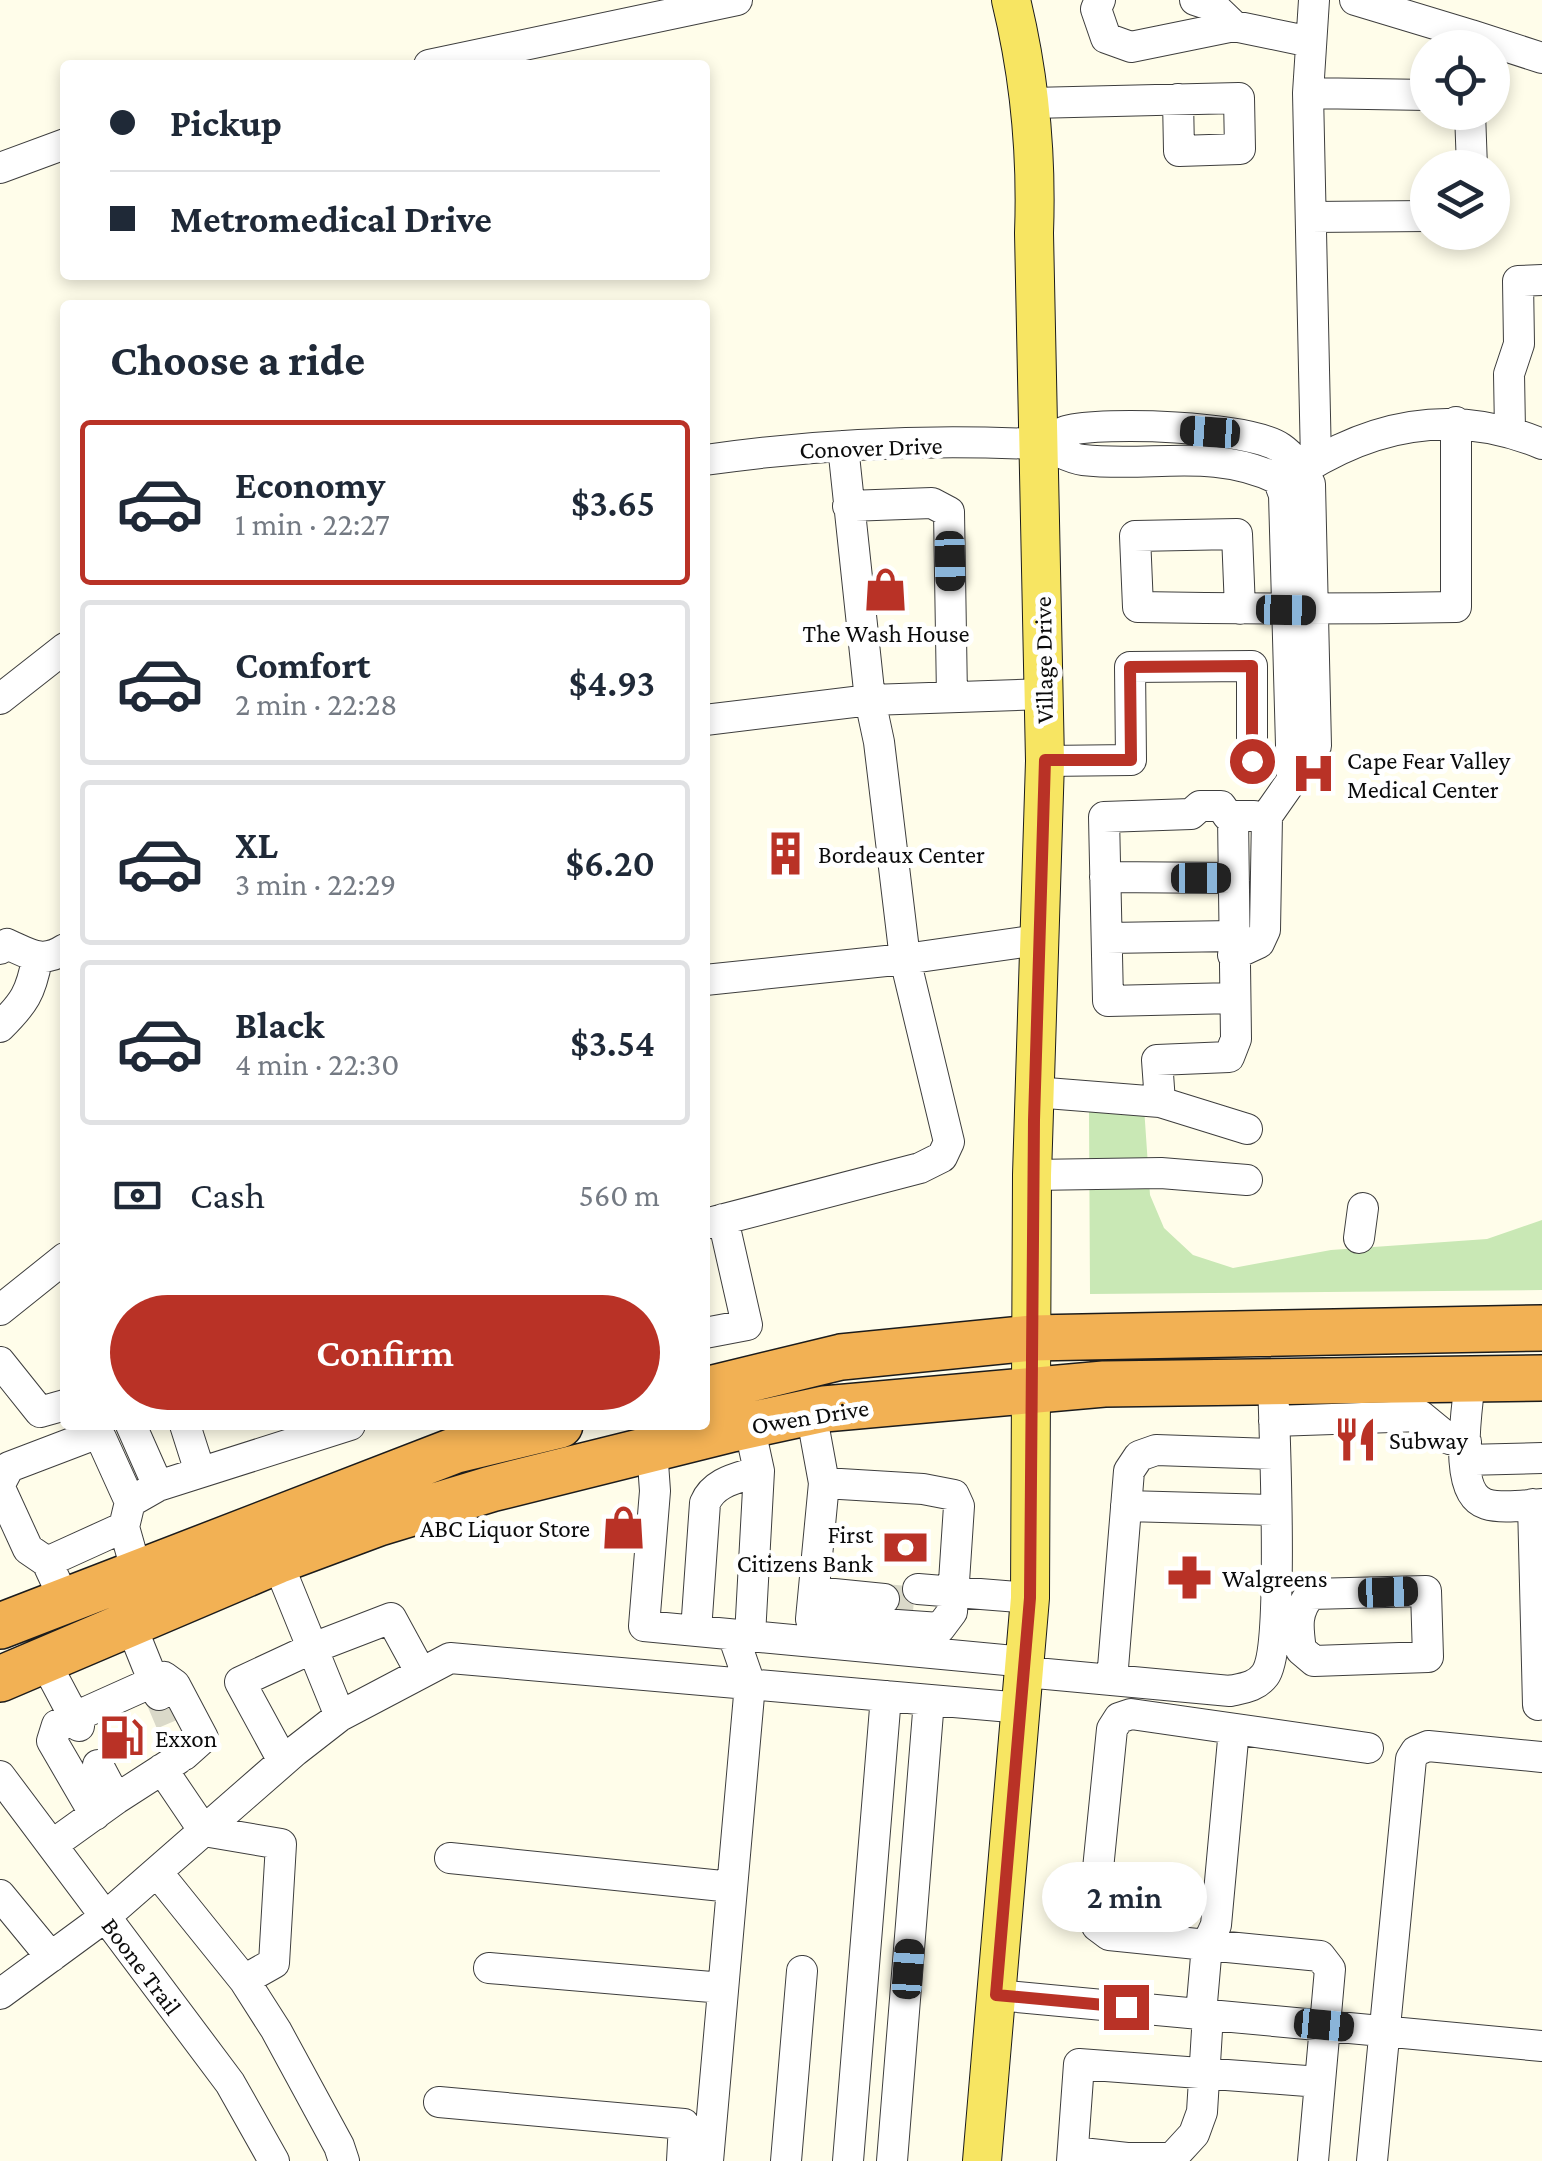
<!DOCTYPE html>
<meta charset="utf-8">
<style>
:root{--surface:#fff;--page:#f6f6f7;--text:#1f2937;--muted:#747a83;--line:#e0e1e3;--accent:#b93226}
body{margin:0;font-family:"Crimson Pro",serif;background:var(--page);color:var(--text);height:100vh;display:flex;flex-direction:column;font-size:38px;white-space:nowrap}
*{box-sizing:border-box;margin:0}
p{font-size:32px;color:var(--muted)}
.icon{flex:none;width:55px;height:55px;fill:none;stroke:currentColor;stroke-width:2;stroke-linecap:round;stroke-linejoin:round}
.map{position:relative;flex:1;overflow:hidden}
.drawer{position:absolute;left:60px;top:300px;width:650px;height:1130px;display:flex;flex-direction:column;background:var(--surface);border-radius:10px;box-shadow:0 5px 15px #0003}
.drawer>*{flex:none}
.banner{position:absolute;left:60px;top:60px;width:650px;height:220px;border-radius:10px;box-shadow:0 5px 15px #0003;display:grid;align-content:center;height:220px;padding:0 50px;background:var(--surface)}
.fabs{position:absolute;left:1410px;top:30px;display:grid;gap:20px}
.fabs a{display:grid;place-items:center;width:100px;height:100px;border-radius:50%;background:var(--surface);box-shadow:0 5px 15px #0003;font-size:50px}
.end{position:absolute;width:45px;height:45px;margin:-22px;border:12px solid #b93226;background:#fff;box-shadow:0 0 0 5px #fff}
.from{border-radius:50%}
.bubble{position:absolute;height:70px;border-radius:35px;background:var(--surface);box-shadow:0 5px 15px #0003;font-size:32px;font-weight:600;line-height:70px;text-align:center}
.car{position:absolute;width:30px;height:60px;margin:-30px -15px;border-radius:12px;box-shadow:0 0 8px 2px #0007;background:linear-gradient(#222 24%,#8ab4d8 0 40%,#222 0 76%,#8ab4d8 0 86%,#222 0)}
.banner b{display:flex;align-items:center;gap:35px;height:95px;font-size:38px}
.banner b+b{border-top:2px solid var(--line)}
.banner i{width:25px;height:25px;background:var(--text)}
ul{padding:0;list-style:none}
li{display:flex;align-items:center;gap:30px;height:165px;margin:0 20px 15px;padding:0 30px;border:5px solid var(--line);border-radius:10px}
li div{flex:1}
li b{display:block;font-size:38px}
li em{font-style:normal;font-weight:600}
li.active{border-color:var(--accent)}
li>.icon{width:90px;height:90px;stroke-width:1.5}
h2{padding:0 50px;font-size:45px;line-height:120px}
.pay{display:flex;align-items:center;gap:25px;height:110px;padding:0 50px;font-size:38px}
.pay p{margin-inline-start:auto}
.cta{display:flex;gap:20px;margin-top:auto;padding:20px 50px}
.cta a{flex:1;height:115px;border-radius:60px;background:var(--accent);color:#fff;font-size:40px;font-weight:600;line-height:115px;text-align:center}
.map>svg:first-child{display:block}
.green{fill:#c9e8b5}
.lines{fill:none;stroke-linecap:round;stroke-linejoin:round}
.minor-tunnel{stroke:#dad9c9;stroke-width:30;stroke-dasharray:30 15;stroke-linecap:butt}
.minor-casing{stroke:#3e3e3e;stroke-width:32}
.major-casing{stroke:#1c1c1c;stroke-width:40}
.highway-casing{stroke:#1c1c1c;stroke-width:48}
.minor{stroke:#fff;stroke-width:30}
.major{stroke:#f7e562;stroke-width:38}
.highway{stroke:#f2b154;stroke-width:45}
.route{stroke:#b93226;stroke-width:12}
.labels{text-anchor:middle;stroke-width:10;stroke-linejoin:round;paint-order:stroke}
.street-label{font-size:25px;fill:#0b0b0b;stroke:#fff}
.poi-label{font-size:25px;fill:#0b0b0b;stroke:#fff;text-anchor:start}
</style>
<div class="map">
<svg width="1542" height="2161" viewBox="0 0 1542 2161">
<rect width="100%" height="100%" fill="#fffdea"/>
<!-- green -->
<path class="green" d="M1098,1105l46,2 6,88 14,33 29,27 40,13 98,-18 156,-11 55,-19v70l-452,4 -1,-182z"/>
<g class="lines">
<!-- minor-tunnel -->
<path class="minor-tunnel" d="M884,1599l33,3
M159,1695l17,40"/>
<defs>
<path id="minor" d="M1100,0l-4,9 10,29 25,9 103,-21 77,16
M1195,0l18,6 21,20
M1355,0l116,35v13
M1471,35l71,23
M429,65l308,-65
M1308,93l6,-93
M1032,103l207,-5 1,51 -61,2 -1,-52
M1470,112l2,56
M0,168l65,-24
M1311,217l117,-1
M1510,430l-1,-56 10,-30 -1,-63 24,-1
M1038,444c9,-4 19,-10 28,-13 38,-10 183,-5 215,17 13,9 22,23 29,36l6,262 -49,70 -2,114 -6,13 -26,12
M705,460c105,-15 221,-21 327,-16 18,0 33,14 51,16 68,8 129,-13 195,19l6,16 8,286
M1316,461l-8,-368 120,2
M1304,469c75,-47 155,-60 238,-25
M848,506l84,-3 17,9 3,185
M1240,609l-3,-75 -102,2 3,71c106,2 212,2 318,0v-185
M0,699l65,-51
M705,720l165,-20 -27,-254
M1045,761l86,-1 -1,-93 122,-1v95
M1233,816h-5l-7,-10h-21l-9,8 -87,3 4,184 127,-3
M1105,877l128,1
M1107,938l126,-2
M1038,940l-133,19 -26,-217 -9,-42 174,-6
M0,949l7,-5c23,10 35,20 58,5
M705,980l200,-21 44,183 -7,15 -22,11 -215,56
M0,1027c24,-24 31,-34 37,-68
M1034,1092l126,10 87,27
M1160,1102l-3,-42 72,-3 7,-18 -3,-223h21
M1032,1175l129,-2 86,7
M1359,1238l4,-30
M0,1310l65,-52
M705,1333l42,-8 -24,-106
M0,1362l40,50 25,-7
M1470,1378c-2,30 -19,115 16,126 16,5 39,1 56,0
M811,1412l13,71 -13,136 129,9 12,-16 7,-106 -5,-11 -31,-6 -99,-6
M1274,1421l147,-5 28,23 17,3
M131,1425l27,61 -28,16 -6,25 13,46
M185,1425l15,47
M749,1425l10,46 -9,165
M652,1449l3,42 -11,135 382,36
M1465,1460l77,-2
M0,1484l9,-17 84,-32 8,3 29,64
M158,1486l192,-61
M0,1488l28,61 19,13 18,39
M1533,1504l5,201
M1126,1506l149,4
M277,1561l63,155
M47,1562l77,-35
M918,1589l112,9
M1426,1591l2,66 -114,4 -13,-11c-3,-22 -6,-38 10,-56z
M814,1592l70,7
M130,1623l29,72
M696,1631l9,-128c9,-22 34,-25 54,-32
M44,1660l35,66
M1025,1672l205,19c14,-3 26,-4 35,-16 20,-27 9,-248 8,-295
M1112,1680l17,-209 10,-15 17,-6 118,4
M1234,1729l-18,196 -9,20 113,11 10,13 -10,113
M283,1761l-43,-79 73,-34 78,-30 30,55
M98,1765l18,34
M162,1769l42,62 77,13 -7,119 -30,17
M0,1776l230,307 44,78
M95,1815l-43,-74 5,-16 107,-48 11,8 28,53 -19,17
M52,1845l64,-46 62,-40
M450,1858l282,29
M157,1872l87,108 32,50 63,116 5,15
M0,1895l51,62
M489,1968l234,20
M0,1994l105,-77 190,-166 45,-35 110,-58 572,50
M996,1995l546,51
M1201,2014l6,-69 -98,-10 -12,-9 -3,-17 18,-180 7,-11 12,-4 237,34
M439,2102l245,22 -2,37
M1073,2152l54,6h45l22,-24 8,-22 6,-98
M708,2161l42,-477 -17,-49
M786,2161l16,-190
M848,2161l38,-465
M892,2161l37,-461
M1072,2161l7,-97 241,18 -7,79
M1372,2161l39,-402 5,-8 12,-5 114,11"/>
<path id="major" d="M982,2161l48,-563 2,-423 13,-414 -11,-528c3,-81 -4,-155 -23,-233"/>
<path id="highway" d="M705,1390l136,-33 191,-19 510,-10
M0,1626l456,-176 104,-25
M0,1679l277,-118 102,-38 112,-34 241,-60 92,-20 280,-25 438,-6"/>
</defs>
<!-- minor casing -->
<use href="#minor" class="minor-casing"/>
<!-- major casing -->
<use href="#major" class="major-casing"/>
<!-- highway casing -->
<use href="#highway" class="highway-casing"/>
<!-- minor -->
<use href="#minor" class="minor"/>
<!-- major -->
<use href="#major" class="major"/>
<!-- highway -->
<use href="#highway" class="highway"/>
</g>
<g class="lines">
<!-- route -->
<path class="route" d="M1126,2007l-130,-12 34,-397 4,-478 11,-360h86l-1,-93 122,-1v95"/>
</g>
<!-- icons -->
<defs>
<symbol id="shop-bare" viewBox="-9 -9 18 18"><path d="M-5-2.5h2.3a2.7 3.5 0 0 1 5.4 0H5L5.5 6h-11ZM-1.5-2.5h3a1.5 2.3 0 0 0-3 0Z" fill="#b93226" stroke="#fff" stroke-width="2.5" paint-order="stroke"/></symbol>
<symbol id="hospital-bare" viewBox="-9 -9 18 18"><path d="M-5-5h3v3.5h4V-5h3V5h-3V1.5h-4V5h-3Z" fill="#b93226" stroke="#fff" stroke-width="2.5" paint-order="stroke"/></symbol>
<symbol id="building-bare" viewBox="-9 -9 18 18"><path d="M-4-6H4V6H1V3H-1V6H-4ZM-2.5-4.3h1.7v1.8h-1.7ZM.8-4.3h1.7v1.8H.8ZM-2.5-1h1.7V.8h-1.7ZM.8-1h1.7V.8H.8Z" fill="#b93226" stroke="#fff" stroke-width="2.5" paint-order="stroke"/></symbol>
<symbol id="restaurant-bare" viewBox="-9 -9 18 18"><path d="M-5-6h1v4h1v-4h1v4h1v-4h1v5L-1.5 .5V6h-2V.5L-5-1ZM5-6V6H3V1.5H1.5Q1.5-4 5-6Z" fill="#b93226" stroke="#fff" stroke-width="2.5" paint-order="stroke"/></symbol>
<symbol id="bank-bare" viewBox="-9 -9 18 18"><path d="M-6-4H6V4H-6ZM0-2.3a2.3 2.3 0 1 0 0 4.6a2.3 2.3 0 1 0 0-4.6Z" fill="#b93226" stroke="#fff" stroke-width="2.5" paint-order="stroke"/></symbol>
<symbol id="pharmacy-bare" viewBox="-9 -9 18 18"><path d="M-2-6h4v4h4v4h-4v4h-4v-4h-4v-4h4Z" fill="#b93226" stroke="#fff" stroke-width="2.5" paint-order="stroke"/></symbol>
<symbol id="fuel-bare" viewBox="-9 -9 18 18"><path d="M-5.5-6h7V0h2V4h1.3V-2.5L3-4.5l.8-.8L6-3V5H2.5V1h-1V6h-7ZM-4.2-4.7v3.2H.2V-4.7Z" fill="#b93226" stroke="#fff" stroke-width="2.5" paint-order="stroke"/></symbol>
</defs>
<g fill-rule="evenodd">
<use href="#shop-bare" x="854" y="558" width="63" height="63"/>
<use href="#hospital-bare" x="1282" y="742" width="63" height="63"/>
<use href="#building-bare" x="754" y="822" width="63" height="63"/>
<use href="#restaurant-bare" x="1324" y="1408" width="63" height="63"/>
<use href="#shop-bare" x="592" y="1496" width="63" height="63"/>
<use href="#bank-bare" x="874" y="1516" width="63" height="63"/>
<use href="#pharmacy-bare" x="1158" y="1546" width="63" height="63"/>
<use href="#fuel-bare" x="90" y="1706" width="63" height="63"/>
</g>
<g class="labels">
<!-- street labels -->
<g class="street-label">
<text transform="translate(871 447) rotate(-2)" y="9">Conover Drive</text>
<text transform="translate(1043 660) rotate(-91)" y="9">Village Drive</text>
<text transform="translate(810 1416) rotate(-9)" y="9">Owen Drive</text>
<text transform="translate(142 1966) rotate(53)" y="9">Boone Trail</text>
</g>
<!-- poi labels -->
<g class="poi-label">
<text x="886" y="642" text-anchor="middle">The Wash House</text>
<text x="1347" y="769">Cape Fear Valley<tspan x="1347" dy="29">Medical Center</tspan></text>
<text x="818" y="863">Bordeaux Center</text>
<text x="1389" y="1449">Subway</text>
<text x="590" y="1537" text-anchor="end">ABC Liquor Store</text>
<text x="873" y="1543" text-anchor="end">First<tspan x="873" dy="29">Citizens Bank</tspan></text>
<text x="1222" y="1587">Walgreens</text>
<text x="155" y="1747">Exxon</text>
</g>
</g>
</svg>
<div class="fabs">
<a><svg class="icon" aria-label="locate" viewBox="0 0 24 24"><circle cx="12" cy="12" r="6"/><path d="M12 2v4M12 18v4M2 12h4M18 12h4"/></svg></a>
<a><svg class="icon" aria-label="layers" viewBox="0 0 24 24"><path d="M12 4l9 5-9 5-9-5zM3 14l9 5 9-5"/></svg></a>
</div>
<i class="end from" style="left:1252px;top:761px"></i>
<i class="end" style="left:1126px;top:2007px"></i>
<div class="bubble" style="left:1042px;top:1862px;width:165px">2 min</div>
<i class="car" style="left:1210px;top:432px;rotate:274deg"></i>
<i class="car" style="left:950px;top:561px;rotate:179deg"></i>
<i class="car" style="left:1286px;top:610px;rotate:91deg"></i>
<i class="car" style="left:1201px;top:878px;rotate:90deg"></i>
<i class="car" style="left:1388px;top:1592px;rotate:88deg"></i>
<i class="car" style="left:908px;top:1969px;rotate:4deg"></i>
<i class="car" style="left:1324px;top:2025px;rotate:95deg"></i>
<div class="banner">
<b><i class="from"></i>Pickup</b>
<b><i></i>Metromedical Drive</b>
</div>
<section class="drawer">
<h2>Choose a ride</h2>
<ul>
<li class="active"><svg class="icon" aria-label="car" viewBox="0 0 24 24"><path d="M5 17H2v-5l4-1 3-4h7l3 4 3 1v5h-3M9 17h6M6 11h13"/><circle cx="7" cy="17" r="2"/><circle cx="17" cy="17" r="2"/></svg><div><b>Economy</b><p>1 min · 22:27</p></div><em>$3.65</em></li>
<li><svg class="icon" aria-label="car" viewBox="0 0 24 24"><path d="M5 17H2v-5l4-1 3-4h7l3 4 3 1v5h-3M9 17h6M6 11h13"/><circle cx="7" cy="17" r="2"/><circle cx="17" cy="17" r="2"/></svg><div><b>Comfort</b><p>2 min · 22:28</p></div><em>$4.93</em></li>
<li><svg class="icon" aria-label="car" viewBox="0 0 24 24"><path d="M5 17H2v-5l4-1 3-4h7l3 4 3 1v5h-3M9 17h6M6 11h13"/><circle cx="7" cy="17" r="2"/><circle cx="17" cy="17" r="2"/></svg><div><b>XL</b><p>3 min · 22:29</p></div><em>$6.20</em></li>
<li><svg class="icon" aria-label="car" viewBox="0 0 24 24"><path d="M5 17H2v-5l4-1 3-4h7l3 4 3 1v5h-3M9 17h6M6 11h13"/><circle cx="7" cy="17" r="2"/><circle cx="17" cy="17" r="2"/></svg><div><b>Black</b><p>4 min · 22:30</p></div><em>$3.54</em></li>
</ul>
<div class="pay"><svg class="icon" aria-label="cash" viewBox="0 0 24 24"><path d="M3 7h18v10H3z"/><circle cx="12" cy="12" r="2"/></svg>Cash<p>560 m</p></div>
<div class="cta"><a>Confirm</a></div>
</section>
</div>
